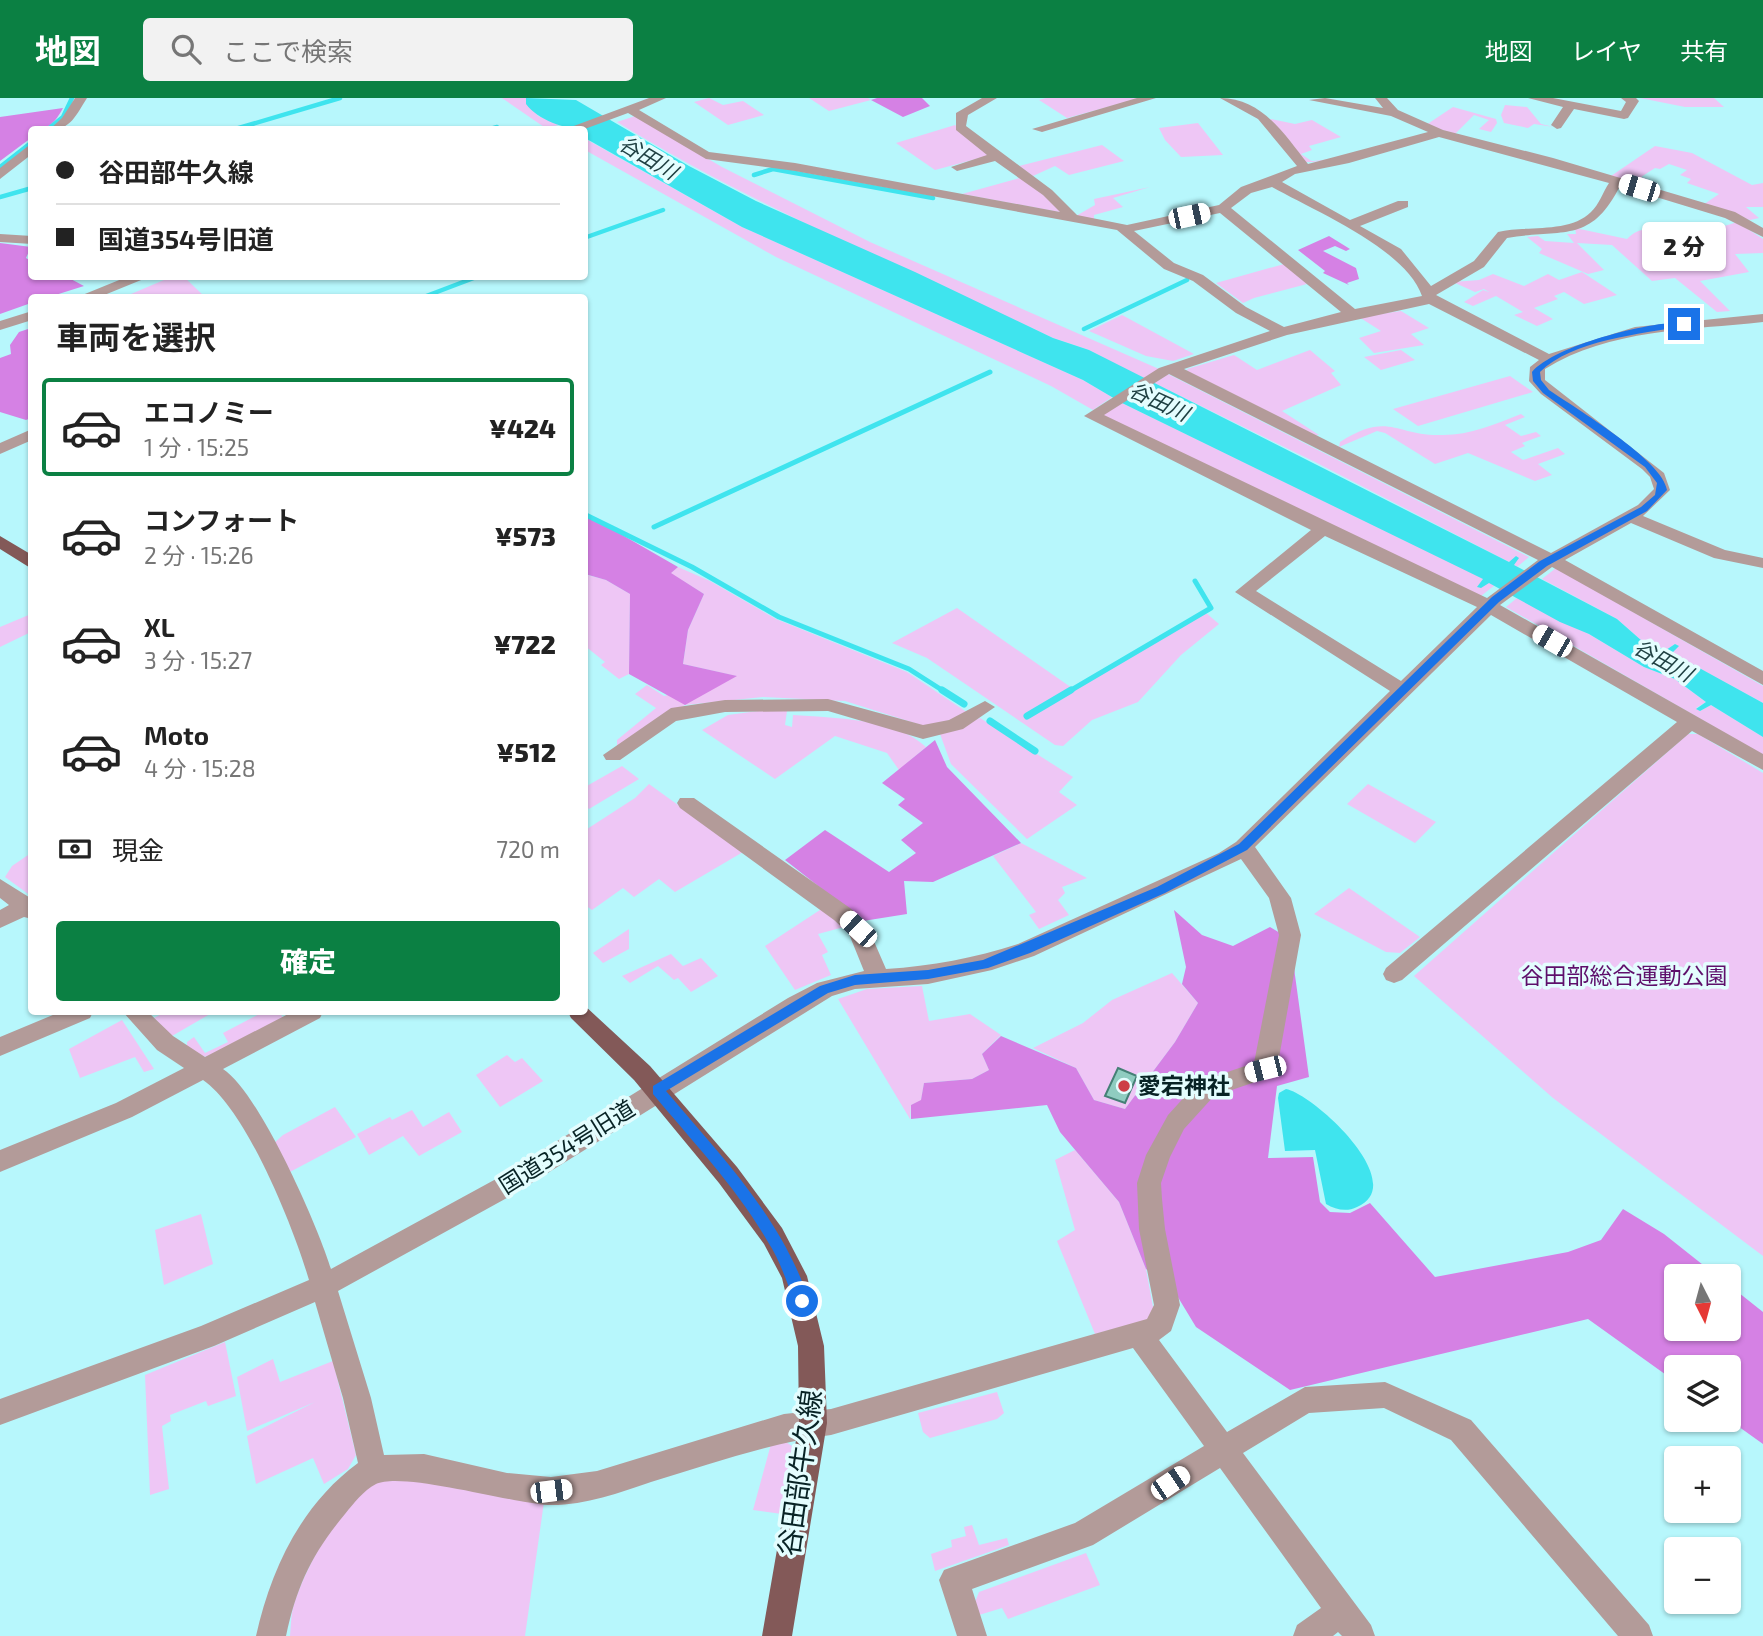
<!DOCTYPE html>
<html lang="ja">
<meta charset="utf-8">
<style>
:root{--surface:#fff;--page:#f2f2f2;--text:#222;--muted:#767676;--line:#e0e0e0;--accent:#0b8043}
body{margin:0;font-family:"Exo 2","Noto Sans JP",sans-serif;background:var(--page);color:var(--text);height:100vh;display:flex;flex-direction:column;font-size:26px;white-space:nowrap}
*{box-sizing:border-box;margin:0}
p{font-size:23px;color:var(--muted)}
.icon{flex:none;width:38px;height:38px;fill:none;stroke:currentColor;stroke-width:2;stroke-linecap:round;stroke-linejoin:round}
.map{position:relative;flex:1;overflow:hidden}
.details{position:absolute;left:28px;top:196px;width:560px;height:721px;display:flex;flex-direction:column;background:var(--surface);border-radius:7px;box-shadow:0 2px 5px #0004}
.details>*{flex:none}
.guide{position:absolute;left:28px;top:28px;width:560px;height:154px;border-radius:7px;box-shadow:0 2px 5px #0004;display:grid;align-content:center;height:154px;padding:0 28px;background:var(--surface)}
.needle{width:46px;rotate:174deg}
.controls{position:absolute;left:1664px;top:1166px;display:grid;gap:14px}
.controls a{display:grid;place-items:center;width:77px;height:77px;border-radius:7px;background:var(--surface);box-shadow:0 2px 5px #0004;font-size:35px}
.end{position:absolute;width:32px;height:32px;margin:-16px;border:9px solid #1a73e8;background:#fff;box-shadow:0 0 0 4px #fff}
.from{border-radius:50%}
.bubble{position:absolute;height:49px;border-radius:7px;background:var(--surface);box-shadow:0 2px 5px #0004;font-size:23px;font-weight:800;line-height:49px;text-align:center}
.car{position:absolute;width:21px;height:42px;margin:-21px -10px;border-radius:9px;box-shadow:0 0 5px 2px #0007;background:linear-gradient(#fff 24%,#345 0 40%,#fff 0 76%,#345 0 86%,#fff 0)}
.guide b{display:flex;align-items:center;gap:24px;height:66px;font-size:26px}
.guide b+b{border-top:2px solid var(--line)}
.guide i{width:18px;height:18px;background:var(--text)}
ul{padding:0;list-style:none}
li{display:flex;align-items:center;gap:21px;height:98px;margin:0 14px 10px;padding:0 14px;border:4px solid transparent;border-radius:7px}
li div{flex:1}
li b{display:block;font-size:26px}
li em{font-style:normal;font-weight:800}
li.current{border-color:var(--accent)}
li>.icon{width:63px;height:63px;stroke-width:1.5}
h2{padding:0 28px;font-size:32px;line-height:84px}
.pay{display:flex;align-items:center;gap:18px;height:77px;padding:0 28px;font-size:26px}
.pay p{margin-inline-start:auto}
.action{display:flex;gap:14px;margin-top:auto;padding:14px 28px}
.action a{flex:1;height:80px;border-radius:7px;background:var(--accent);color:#fff;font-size:28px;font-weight:800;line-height:80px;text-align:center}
header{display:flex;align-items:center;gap:42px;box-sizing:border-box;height:98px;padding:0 35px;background:var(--accent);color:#fff}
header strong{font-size:33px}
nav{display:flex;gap:38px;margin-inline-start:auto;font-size:24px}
.search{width:490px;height:63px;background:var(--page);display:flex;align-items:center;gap:18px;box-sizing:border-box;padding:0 24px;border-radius:7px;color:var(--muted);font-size:26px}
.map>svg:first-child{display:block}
.green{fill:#eec6f5}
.forest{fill:#d581e4}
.water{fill:#3fe4ee}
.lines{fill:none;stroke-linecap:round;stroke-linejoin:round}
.stream-far2{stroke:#3fe4ee;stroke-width:4.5}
.stream-far1{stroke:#3fe4ee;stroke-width:5}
.stream{stroke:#3fe4ee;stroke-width:7}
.building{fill:#8fccc0;stroke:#458076;stroke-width:2}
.minor{fill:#b39b99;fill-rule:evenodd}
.major{fill:#835958;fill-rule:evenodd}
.route{fill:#1a73e8}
.poi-dot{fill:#cd3d47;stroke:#e4fdfe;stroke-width:2.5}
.labels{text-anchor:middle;stroke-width:7;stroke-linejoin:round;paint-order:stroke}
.far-water-label{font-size:21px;font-style:italic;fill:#204143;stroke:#e4fdfe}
.park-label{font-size:23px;fill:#5e0f6b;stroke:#e4fdfe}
.poi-label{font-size:23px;font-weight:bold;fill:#082325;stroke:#e4fdfe;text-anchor:start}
.street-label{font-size:23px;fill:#082325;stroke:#e4fdfe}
.near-street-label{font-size:28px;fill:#082325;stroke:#e4fdfe}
</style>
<header>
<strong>地図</strong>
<div class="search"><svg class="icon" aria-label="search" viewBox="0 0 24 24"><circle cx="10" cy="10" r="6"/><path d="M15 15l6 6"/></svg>ここで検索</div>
<nav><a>地図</a><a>レイヤ</a><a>共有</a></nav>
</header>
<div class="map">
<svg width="1763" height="1538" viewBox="0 0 1763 1538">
<rect width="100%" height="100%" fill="#b7f7fc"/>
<!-- green -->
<path class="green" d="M502,0h25l11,18 22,8 -13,5z
M709,0l14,7 20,-4 21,14 -36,10 -34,-23z
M809,0h59l3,2 -42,11z
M1046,0h95l-74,20 -28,-18z
M1640,0h74l10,9h-39z
M1505,7l22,2 14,17 13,3 -20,-3 -6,4 -24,-5 -3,-8z
M1453,9l43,12 1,4 -6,9 -12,-3 10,-9 -15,-5 -19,19 -29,-9z
M635,18l87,51 148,75 289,127 -16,10 -54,-29 -36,-12c-147,-69 -298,-131 -436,-216z
M1271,21l24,5 17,-4 29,17 -32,9 3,4 -11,4 12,8 26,-4 -34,4 -36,-41z
M1198,25l25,32 -42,2 -16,-17 -6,-12z
M955,27l36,30 -56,15 -39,-27z
M584,40l158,89 341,153 29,17 -19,13 -42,-24 -275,-129 -191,-107z
M1102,47l22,16 -55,14 -14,-9 -22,10 -14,-10z
M1655,48l37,7 60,32 11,-2v24h-17l13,11 -9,2 -47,-15 16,-11 -32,-11 4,-4 -11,-4 7,-5 -18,-6 -9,5 -5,-1 -14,9 10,4 -14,3 -26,-8z
M1023,79l41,36 -102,-19z
M1150,89l-37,11 10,9 -29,8v4l-18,-3 19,-11 -1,-6z
M1737,124l26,17v14l-28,1 14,18 -49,9 30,30 -13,1 -42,-34 -23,3 -40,-36 -35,-2 27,27 -16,4 -49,-21 3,-4 -15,-12 11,-1 7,5 29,2 -7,-9h9l-1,-6 52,11c20,-21 39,0 62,-4 16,-2 32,-8 48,-13z
M1284,166l23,20 -53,14 -11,5 -27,-20z
M1582,174l35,23 -33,9 -20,-12 -10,4 4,3 -24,9 19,11 -16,7 -23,-11 9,-3 -27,-16 -23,10 -9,-4 19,-12 6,2 -5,-3 -9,3 -22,-10 26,-2 14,-6 31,12 24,-12 11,6z
M183,178l22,21h-81l47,-20z
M1401,213l28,17 -18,6 13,11 -50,8 -15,-15 22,-7 -22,-14z
M1122,217l72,39 -21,7 -27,-5 -57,-25z
M1310,252l25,21 -4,2 10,12 -59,26 37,24 -9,1 -122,-62 -1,-5 47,-14 23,15z
M1401,252l14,10 -34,10 -17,-13z
M1168,276l361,183 -12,10 -4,-3 5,-6 -2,-1 -7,5 -194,-100 -161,-79z
M1510,278l23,16 -115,34 -25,-17z
M1122,305l362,176 -6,7 11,-4 6,3 -14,11 -380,-181z
M1521,316l4,3 -20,8 16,11 15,-4 5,4 -19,7 3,3 -14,6 12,8 35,-12 7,6 -27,10 14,11 -17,6 -67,-28 -33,11 -50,-31 -8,-2 -38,16 1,-5c50,-32 56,-5 103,-7 27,0 53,-11 78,-21z
M678,469l32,14 66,38 131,53 61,41 -8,5 -36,8 -79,-25 -82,-4 -78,8 -68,42v-7l39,-32 -21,-14 12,-9 17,11 59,-13 13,-7 -53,-12 5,-34 16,-36 -34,-21z
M1556,470l207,118v17l-92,-50 7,-7 -3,-2 -9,6 -24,-9 -25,-22 -75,-40z
M584,476l22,6 24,14 -1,80 -10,5 -18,-14 4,-3 -20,-16z
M1517,500l72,36 55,33 31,12 31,23 -10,6 4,3 11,-6 52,32v18l-257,-148z
M957,510l115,80 133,-76 14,12 -38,31 -43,47 -46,18 -29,26 -8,-1 -128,-87 -35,-15z
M31,516v18l-31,15v-20z
M758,613h29l-2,14 7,2 1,-12c40,3 103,3 133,32l-27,23 -12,-17 -52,-17 -60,43 -73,-49 26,-15z
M980,620l93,59 -14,15 18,13 -50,34 -76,-75 -11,-30z
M1688,636h10l65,39v483l-210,-158 -139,-122z
M622,668l17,13 -50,30 -4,-4v-18z
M649,686l94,68 -68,40 -16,-13 -25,18 -11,-9 -31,22 -7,-5 -1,-74 51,-33z
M1368,686l68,38 -21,21 -68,-39z
M1021,745l66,35 -25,9 3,6 -7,7 11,15 -30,14 -10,-14 7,-3 -43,-56z
M31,755v43l-26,-19 7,-11z
M1349,790l71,49 -20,16 -14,-1 -72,-38z
M823,810l21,19 -26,7 10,18 -6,3 9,20 -36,15 -30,-44z
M629,831v20l-26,14 -10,-10z
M671,856l12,12 18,-8 17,18 -27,16 -13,-14 -4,2 -16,-14 -28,17 -8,-7z
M1172,875l26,30 -23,39 -50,67 -31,-9 -18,-32 -43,-20 50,-25 29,-23z
M922,888l7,35 41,-7 31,21 -19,19 7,16 -17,9 -48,4 -3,18 -10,4 -1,14 -72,-120 29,-10z
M165,914h43l2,2 -38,22 -18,-18z
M263,914h16l5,7 -68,37 -18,1 -11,-8v-7l7,-5 11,16 23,-11 -5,-9z
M122,922l32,49 -10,3 -9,-15 -55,21 -11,-29z
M507,957l8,7 7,-4 21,23 -43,26 -24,-32z
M335,1009l21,30 -68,36 -15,-29 10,-9z
M412,1012l11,17 26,-15 13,20 -43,24 -16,-20 -34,19 -12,-21 33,-17 2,3z
M1075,1052l44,52 27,67 9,49 -60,16 -38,-93 18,-11 -20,-70z
M201,1116l12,50 -49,21 -9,-55z
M225,1244l11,54 -28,10 -2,-5 -36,14 1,6 -9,5 7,63 -19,6 -5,-120z
M273,1261l7,23 53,-21 23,94 -8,14 -24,15 -11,-26 -57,26 -9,-48 68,-34 -68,29 -10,-54z
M997,1294l7,21 -7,6 -67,19 -7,-6 -5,-19z
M783,1342l9,6 -10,68 -29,-4 18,-66z
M405,1380l139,24 -19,134h-235c1,-11 1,-22 4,-32 11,-35 49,-109 84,-124 7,-3 19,-1 27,-2z
M972,1427l7,20 28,-7 2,7 -74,26 -4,-17 21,-7 -1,-7 15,-4 -2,-9z
M1086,1455l14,32 -92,34 -6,-11 -23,7 -4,-13 4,-10z"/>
<!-- forest -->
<path class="forest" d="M877,0h45l8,8 -27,11 -32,-17z
M63,10c-8,15 -15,22 -31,22l-1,8 -31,23v-44z
M1329,138l21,13 -4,2 -11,-5 -12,5 33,17 3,11 -12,4 2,2 -26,-12 2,-2 -27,-21z
M0,145l31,4 -5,11 5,3 1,15 35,1 17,9 -35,11 -17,1 -1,5 -31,11z
M31,230v90l-5,2 -26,-8v-54l11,-4 -1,-9 9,-13z
M584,415l94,54 -7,6 33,21 -16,36 -5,34 54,12 -52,29 -56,-31 1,-80 -24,-14 -21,-6z
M935,642l12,27 74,76 -88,39 -29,-1 3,33 -44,7 -78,-61 40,-30 64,42 27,-19 -15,-13 22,-17 -25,-18 7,-6 -23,-16z
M1174,812l28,25 31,11 37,-19 20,12 19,138 -32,9 -9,72 45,-1 7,45 10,10 20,1 20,-10 65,74 133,-25 33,-12 22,-31 41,25 53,42h-41v52h53v-43l34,27v132l-35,-25 1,-52h-53v15l-88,-63 -298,71 -94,-63 -23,-38 -27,-20 -27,-67 -59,-70 -13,-27 -136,14v-14l10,-5 3,-17 48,-4 17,-9 -7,-16 19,-18 75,32 18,32 31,9 50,-67 23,-39 -16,-19 4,-17z"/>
<!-- water -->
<path class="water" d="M526,0l50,2 113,66 67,35 159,71 138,66 36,12 420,212 7,-6 3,2 -5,7 103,54 25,22 24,9 9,-6 4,2 -7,7 91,50v34l-52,-32 -11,6 -4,-2 10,-7 -31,-23 -31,-12 -55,-33 -29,-12 -71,-39 -8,5 -4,-1 6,-8 -361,-176 -39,-23 -341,-153 -157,-89 -1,-8c-19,-1 -46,-10 -58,-26z
M1286,991c29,6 125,95 71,118 -10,5 -21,3 -31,-3l-11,-54 -30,1 -7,-53 1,-5z"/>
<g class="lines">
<!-- stream-far2 -->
<path class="stream-far2" d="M47,32l16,-13 9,-19
M232,32l108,-32
M487,32l10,-3
M0,69l32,-25
M754,77l19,-6 160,29
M0,99l32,-9
M584,140l79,-28
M421,200l58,-22
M1084,231l103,-49"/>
<!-- stream-far1 -->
<path class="stream-far1" d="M584,416l108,53 87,50 130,52 36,23
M654,429l336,-155
M1068,594l143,-84 -16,-27"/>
<!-- stream -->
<path class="stream" d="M942,592l22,14
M1027,618l44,-26
M990,623l45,30"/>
</g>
<!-- building -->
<path class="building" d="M1118,970l19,8 -12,27 -20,-7z"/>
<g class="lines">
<!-- minor -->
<path class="minor" d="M75,0h12c-11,17 -16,32 -38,32l13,-12z
M649,0h17l-27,12 70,42 86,11 265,49 -17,-17 -48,-34 -38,10 -6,-4 36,-12 -31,-25v-17l26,-15h15l-29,17 -2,11 86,64 25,25 50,10 92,-20 22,-18 56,-21 -39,-47 -38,-21c42,0 64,36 88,66l120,-32 -37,-16 -82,-16 16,-2 58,10 -8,-10h12l11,12 45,20 110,28 182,54 28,16v9l-38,-19 -105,-32c-30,59 -57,42 -113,52l-23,29 -48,28 113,59 86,-27 128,-13v8c-72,8 -154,7 -218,47v11l119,93 6,17 -27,26 82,34 38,8v10l-49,-10 -83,-35 -66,37 198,111v14l-211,-118 -52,38 263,149v16l-71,-39 -290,249 -8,3 -8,-3 -3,-6 3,-6 291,-246 -186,-107 -236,232 36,51 10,37 -24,134 -4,7 -59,20 -30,33 -14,28 -9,26 1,16 3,30 15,76 -9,26 -12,9 68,92 78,-45 80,-5 86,38 178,205 4,11h-35l-167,-196 -67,-32 -75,5 -66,40 128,172 4,11h-33l-4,-4 -5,4h-40l4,-11 24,-17 -101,-140 -127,77 -121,44 15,47h-30l-18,-56 5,-10 131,-47 129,-77 -71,-98 -302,87c-62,8 -120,29 -180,47 -32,11 -68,24 -103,23 -37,-2 -146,-34 -172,-21 -13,7 -22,19 -31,30 -33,40 -48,71 -59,122h-30c15,-67 45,-131 102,-173l-15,-65 -28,-96 -101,44 -214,79v-26l201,-73 108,-46c-15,-51 -62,-170 -106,-200l-71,37 -132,55v-22l116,-47 68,-35 -27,-18 -34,-38h25l25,24 32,21 87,-45h31l-3,6 -97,51c36,23 95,157 108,200l165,-90 292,-181 29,-15 47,-12 -15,-37 -15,-14 -154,-112 -3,-5 3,-5h14l156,110 16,15 20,46c46,-3 88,-11 132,-25l201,-91 17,-11 154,-151 -155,-99 76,-62 -227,-114 75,-48 111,-37 -34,-18 -43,-32 -29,-12 -47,-39 -322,-59 -89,-12 -78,-46 -46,17h-19zM1439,39l170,46c-6,9 -10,22 -18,29 -22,22 -65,13 -93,20l-24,29 -43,25 -30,-37 -41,-23 48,-19v-6h-10l-48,19 -68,-38 13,-8 54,-11zM1272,89c43,24 134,62 150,109l-67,13 -124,-101 20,-15zM1220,115l121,99 -57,15 -38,-20 -43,-32 -29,-12 -40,-32zM1429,206l110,56 -9,7 -1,14 12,13 101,75 8,8 4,12 -16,16 -87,48 -367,-184 103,-34zM1169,276l369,186 -51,38 -383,-183zM1325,438l152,71 -76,74 -145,-90zM1241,761l28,39 10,37 -25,128 -56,19 -30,33 -22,40 -9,28 2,46 15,76 -7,14 -316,90 -47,5 -187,57 -46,6 -44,-4 -83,-19 -40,1 -13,-57 -33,-107 176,-97 318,-198 23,-7 73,-5 64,-14 42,-14z
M1137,0h19l-114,34 -10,-3z
M1528,0h25l68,13 5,-9 -5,-4h15l3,3 -11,17 -4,1 -50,-10 -13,19 -4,1 -6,-4 12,-18z
M32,45v11l-32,25v-11z
M0,136l32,2v8l-32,-2z
M129,178h22l-54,22h-22z
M32,213v9l-32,10v-9z
M32,331v11l-32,14v-11z
M828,601l95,26 26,-5 36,-19 10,6 -32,22 -40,10 -95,-28 -103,1 -49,9 -56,39h-14l-3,-5 68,-47 54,-8z
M0,781l32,20v20l-8,-2 -24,11v-18l9,-5 -9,-7z
M60,914h33l-3,6 -90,38v-19z"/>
<!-- major -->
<path class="major" d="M0,438l32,19v14l-32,-20z
M584,907l66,61 87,101 45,61 25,48 17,70 3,77 -35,213h-30l37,-213 -1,-77 -16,-68 -18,-34 -45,-61 -85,-103 -63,-62 -3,-6h16z"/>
</g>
<!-- route -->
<path class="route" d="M1687,224l-3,4c-43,8 -112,14 -144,46l1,8 8,10c26,18 114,70 118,100l-20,21 -100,55 -48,36 -252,248 -82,43 -135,60 -42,15 -60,11 -73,6 -27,8 -162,98c54,64 117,128 143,210l-2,4h-11c-9,-21 -15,-43 -28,-63 -31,-54 -76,-101 -115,-148v-8l167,-100 35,-11 73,-5 55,-10 174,-73 82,-43 253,-247 48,-36 101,-54 14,-12 2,-12 -12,-16 -102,-74 -10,-12 -1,-9c23,-27 119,-51 155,-50z"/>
<!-- markers -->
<circle class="poi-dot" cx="1124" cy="988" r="7"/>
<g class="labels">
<!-- far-water labels -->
<g class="far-water-label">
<text transform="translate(648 60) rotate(31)" y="7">谷田川</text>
<text transform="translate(1159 304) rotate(25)" y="7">谷田川</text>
<text transform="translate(1663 563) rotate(29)" y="7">谷田川</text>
</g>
<!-- park labels -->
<g class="park-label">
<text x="1624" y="886">谷田部総合運動公園</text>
</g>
<!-- poi labels -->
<g class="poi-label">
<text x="1138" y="996">愛宕神社</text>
</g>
<!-- street labels -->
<g class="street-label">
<text transform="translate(567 1049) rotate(-32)" y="8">国道354号旧道</text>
</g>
<!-- near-street labels -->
<g class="near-street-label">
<text transform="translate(800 1375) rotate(-82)" y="10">谷田部牛久線</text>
</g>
</g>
</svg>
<div class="controls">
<a><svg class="needle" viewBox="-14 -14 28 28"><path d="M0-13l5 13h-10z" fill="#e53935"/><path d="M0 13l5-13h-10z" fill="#767676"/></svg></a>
<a><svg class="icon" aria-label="layers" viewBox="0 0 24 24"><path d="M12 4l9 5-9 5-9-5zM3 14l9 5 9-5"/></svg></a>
<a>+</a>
<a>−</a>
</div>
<i class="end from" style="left:802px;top:1203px"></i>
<i class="end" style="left:1684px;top:226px"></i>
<div class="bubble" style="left:1642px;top:124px;width:84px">2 分</div>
<i class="car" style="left:1639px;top:90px;rotate:287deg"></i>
<i class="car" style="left:1189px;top:118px;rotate:78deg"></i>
<i class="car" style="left:1552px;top:543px;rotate:300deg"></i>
<i class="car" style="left:858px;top:831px;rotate:313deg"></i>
<i class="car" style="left:1265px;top:971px;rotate:256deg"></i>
<i class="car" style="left:1170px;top:1385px;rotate:56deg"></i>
<i class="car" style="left:551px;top:1393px;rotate:83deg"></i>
<div class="guide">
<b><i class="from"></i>谷田部牛久線</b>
<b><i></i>国道354号旧道</b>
</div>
<section class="details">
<h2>車両を選択</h2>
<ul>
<li class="current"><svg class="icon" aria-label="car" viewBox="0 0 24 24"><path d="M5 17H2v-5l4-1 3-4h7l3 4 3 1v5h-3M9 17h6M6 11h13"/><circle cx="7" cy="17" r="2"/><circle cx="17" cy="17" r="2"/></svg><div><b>エコノミー</b><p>1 分 · 15:25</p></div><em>¥424</em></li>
<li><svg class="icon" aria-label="car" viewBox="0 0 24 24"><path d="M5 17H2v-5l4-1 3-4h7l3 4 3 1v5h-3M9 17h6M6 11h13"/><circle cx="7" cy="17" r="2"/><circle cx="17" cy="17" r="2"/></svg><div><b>コンフォート</b><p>2 分 · 15:26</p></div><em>¥573</em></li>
<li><svg class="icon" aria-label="car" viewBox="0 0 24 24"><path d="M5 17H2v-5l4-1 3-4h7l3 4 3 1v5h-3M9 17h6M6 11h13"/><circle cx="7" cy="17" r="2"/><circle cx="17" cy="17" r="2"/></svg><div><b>XL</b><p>3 分 · 15:27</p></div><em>¥722</em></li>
<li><svg class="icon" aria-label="car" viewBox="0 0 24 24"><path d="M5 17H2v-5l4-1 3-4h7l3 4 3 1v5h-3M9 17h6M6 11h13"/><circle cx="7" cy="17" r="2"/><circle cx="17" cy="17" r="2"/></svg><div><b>Moto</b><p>4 分 · 15:28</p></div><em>¥512</em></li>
</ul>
<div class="pay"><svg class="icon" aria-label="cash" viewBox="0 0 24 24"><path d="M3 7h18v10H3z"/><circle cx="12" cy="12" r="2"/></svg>現金<p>720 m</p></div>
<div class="action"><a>確定</a></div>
</section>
</div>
